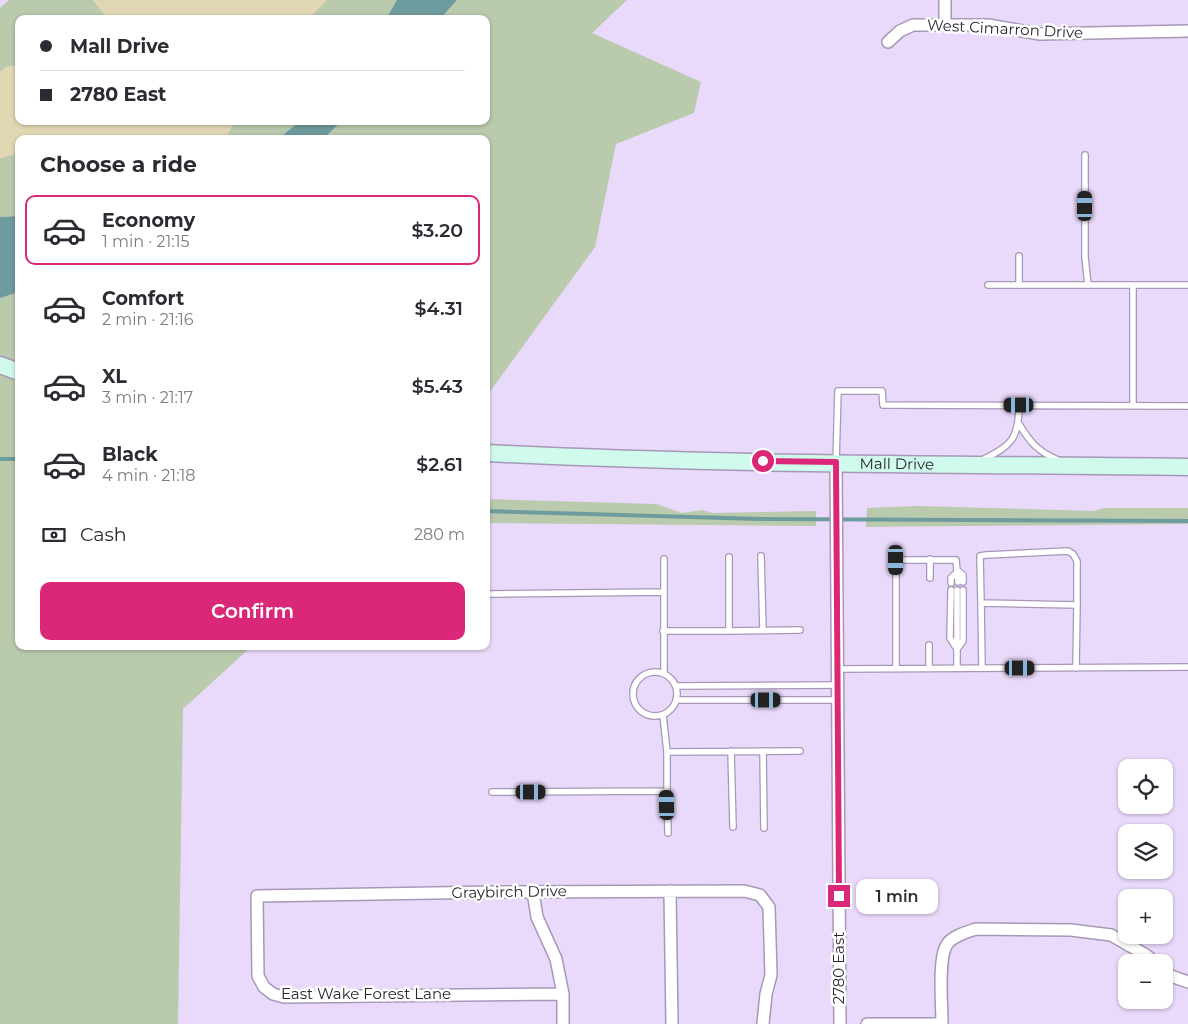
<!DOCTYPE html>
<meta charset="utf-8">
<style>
:root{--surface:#fff;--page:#f7f7f7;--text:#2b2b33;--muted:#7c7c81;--line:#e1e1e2;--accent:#db2777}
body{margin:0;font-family:Montserrat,sans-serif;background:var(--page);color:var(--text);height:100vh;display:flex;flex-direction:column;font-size:19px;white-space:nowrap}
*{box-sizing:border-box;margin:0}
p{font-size:16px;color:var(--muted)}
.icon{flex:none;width:28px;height:28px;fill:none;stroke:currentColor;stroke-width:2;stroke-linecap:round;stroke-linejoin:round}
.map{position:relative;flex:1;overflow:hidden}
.panel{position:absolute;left:15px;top:135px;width:475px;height:515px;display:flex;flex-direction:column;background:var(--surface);border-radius:10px;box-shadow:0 1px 4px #0004}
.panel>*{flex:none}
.top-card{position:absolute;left:15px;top:15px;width:475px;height:110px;border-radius:10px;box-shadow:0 1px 4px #0004;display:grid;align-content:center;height:110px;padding:0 25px;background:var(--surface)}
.fabs{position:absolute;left:1118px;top:759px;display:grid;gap:10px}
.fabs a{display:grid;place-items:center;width:55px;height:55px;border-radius:10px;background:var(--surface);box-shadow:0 1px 4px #0004;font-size:25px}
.end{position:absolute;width:22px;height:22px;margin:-11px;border:6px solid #db2777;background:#fff;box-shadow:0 0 0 2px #fff}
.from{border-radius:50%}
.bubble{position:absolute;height:35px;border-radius:10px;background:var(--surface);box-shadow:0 1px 4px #0004;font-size:16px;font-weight:600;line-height:35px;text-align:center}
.car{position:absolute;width:15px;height:30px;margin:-15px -8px;border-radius:6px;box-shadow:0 0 4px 1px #0007;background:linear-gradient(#222 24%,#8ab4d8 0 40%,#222 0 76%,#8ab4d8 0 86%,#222 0)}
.top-card b{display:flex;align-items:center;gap:18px;height:48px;font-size:19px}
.top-card b+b{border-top:1px solid var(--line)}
.top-card i{width:12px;height:12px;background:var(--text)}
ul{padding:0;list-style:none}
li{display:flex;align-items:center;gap:15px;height:70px;margin:0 10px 8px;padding:0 15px;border:2px solid transparent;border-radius:10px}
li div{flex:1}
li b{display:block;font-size:19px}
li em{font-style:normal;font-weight:600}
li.active{border-color:var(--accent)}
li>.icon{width:45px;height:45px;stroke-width:1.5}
h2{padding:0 25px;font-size:22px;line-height:60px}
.pay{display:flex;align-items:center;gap:12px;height:55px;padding:0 25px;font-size:19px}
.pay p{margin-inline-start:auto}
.cta{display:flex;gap:10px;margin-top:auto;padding:10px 25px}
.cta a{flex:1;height:58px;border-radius:10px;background:var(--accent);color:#fff;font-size:20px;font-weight:600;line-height:58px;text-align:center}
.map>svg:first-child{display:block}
.green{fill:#b9caad}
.sand{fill:#e1d7b2}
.water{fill:#6e9b9e}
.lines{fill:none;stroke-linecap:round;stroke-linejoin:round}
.stream{stroke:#6e9b9e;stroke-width:4}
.lane-casing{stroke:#a798b8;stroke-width:8}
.street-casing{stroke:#a798b8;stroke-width:14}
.secondary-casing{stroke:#a798b8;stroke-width:19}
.lane{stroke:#fff;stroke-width:5.5}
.street{stroke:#fff;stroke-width:11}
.secondary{stroke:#cffaec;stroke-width:16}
.route{stroke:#db2777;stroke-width:6}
.labels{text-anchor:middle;stroke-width:5;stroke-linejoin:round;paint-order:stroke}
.street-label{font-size:15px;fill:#2c2632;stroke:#fff}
</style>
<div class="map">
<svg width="1188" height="1024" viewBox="0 0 1188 1024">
<rect width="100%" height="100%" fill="#e9d9fa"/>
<!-- green -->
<path class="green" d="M9,0h84l15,19h-89v47l-13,1 -6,5v-64z
M327,0h70l-11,19h-78z
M457,0h170l-35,33 109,49 -7,31 -78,31 -21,103 -109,150v-258h-163l19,-18h144v-102h-46z
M234,121h66l-22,18h-52z
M19,153v63l-19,1v-59z
M19,292v354h233l-69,63 -5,315h-178v-726z
M486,499l170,5 26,9 20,-3 11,3 103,-2v15l-330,-3z
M917,506l177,5 10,-3h84v16l-322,3 1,-19z"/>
<!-- sand -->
<path class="sand" d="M93,0h234l-19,19h-200z
M19,66v55h215l-8,18h-207v14l-19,5v-86l6,-5z"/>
<!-- water -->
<path class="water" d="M397,0h60l-17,19h-54z
M300,121h42l-19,18h-45z
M19,216v76l-19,6v-81z"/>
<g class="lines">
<!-- stream -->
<path class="stream" d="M0,459h19
M486,511l274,8 428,2"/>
<defs>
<path id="lane" d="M1085,155v102l3,28
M1019,256v29
M988,285h200
M1133,285v121
M1019,424c11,18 18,27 39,36
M982,460c29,-14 37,-21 37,-55
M836,463l2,-72h44l1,14 305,1
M761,556l2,75
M664,559v114
M930,578v-19
M951,583v-5l7,-7 5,4v7
M951,590l-1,48 7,11 6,-8v-51
M491,594l172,-2
M981,603l-1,-47 6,-1 82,-4 5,3 4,7v44
M663,631h66v-74
M729,631l71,-1
M929,645v23
M957,668v-78
M982,668l-1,-65 96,2 -1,63
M838,669l350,-2
M896,669v-109h60l2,22
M633 694a22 22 0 1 1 44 0a22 22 0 1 1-44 0Z
M676,686l162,-1
M676,700h162
M663,715l4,37v39
M731,751l2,76
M763,751l1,77
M667,752l133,-1
M492,792l175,-1 1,42"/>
<path id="street" d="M945,0v25
M888,42l12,-11 13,-6h75l52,9 148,-3
M836,463l4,561
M670,891l2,133
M533,892l4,25 19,42 7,35v30
M1164,970l7,6 17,6
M563,994l-279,3 -11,-3 -9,-7 -6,-11 -1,-80 236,-4 251,-1 16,4 9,12 2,68 -5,19 -3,30
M867,1024h75
M942,1024c0,-19 -4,-63 4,-78 5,-10 21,-14 30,-17l95,1 40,5 35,20 9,7"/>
<g id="secondary">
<path d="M0,365l19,7"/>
<path id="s1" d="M486,453c234,12 468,11 702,14"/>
</g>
</defs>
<!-- lane casing -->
<use href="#lane" class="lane-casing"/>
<!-- street casing -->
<use href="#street" class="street-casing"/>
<!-- secondary casing -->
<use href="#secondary" class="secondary-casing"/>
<!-- lane -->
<use href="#lane" class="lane"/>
<!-- street -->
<use href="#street" class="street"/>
<!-- secondary -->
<use href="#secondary" class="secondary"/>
</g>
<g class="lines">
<!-- route -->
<path class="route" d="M763,461l73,1 3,434"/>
</g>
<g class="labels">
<!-- street labels -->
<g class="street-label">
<text transform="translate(1005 29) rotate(3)" y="5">West Cimarron Drive</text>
<text dy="5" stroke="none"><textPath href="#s1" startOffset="411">Mall Drive</textPath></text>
<text transform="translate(509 892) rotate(-1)" y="5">Graybirch Drive</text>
<text transform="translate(839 968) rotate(-90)" y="5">2780 East</text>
<text x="366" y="999">East Wake Forest Lane</text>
</g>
</g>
</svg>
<div class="fabs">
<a><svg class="icon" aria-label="locate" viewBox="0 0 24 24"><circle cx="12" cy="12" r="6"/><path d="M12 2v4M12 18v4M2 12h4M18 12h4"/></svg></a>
<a><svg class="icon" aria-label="layers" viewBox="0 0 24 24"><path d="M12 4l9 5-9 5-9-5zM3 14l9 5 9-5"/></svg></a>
<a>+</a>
<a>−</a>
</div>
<i class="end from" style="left:763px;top:461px"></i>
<i class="end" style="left:839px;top:896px"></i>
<div class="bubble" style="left:856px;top:879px;width:82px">1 min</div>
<i class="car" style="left:1085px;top:206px;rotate:0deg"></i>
<i class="car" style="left:1019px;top:405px;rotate:270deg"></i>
<i class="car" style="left:896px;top:560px;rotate:180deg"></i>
<i class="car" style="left:1020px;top:668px;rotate:90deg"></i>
<i class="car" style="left:766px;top:700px;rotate:90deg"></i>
<i class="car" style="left:531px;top:792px;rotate:90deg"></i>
<i class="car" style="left:667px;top:805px;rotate:359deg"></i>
<div class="top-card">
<b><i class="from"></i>Mall Drive</b>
<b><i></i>2780 East</b>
</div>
<section class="panel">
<h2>Choose a ride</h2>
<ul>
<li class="active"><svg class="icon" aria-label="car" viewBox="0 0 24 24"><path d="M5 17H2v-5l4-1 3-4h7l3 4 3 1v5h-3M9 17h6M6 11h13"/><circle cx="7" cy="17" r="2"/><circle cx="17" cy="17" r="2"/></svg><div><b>Economy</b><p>1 min · 21:15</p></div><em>$3.20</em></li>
<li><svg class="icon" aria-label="car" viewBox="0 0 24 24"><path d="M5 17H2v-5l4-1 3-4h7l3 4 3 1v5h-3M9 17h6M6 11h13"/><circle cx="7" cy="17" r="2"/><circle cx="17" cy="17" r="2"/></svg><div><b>Comfort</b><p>2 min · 21:16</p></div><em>$4.31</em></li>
<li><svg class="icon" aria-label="car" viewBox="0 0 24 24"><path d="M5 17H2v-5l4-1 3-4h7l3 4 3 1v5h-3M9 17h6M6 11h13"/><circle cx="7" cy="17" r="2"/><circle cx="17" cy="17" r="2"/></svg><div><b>XL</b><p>3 min · 21:17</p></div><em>$5.43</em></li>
<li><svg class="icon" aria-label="car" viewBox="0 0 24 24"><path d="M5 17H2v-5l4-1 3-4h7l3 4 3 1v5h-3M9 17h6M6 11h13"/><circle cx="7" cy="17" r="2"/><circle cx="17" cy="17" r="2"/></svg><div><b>Black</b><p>4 min · 21:18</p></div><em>$2.61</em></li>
</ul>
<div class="pay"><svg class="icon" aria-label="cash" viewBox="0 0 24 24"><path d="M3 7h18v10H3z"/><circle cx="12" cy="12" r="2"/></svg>Cash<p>280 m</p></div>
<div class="cta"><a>Confirm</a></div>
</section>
</div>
